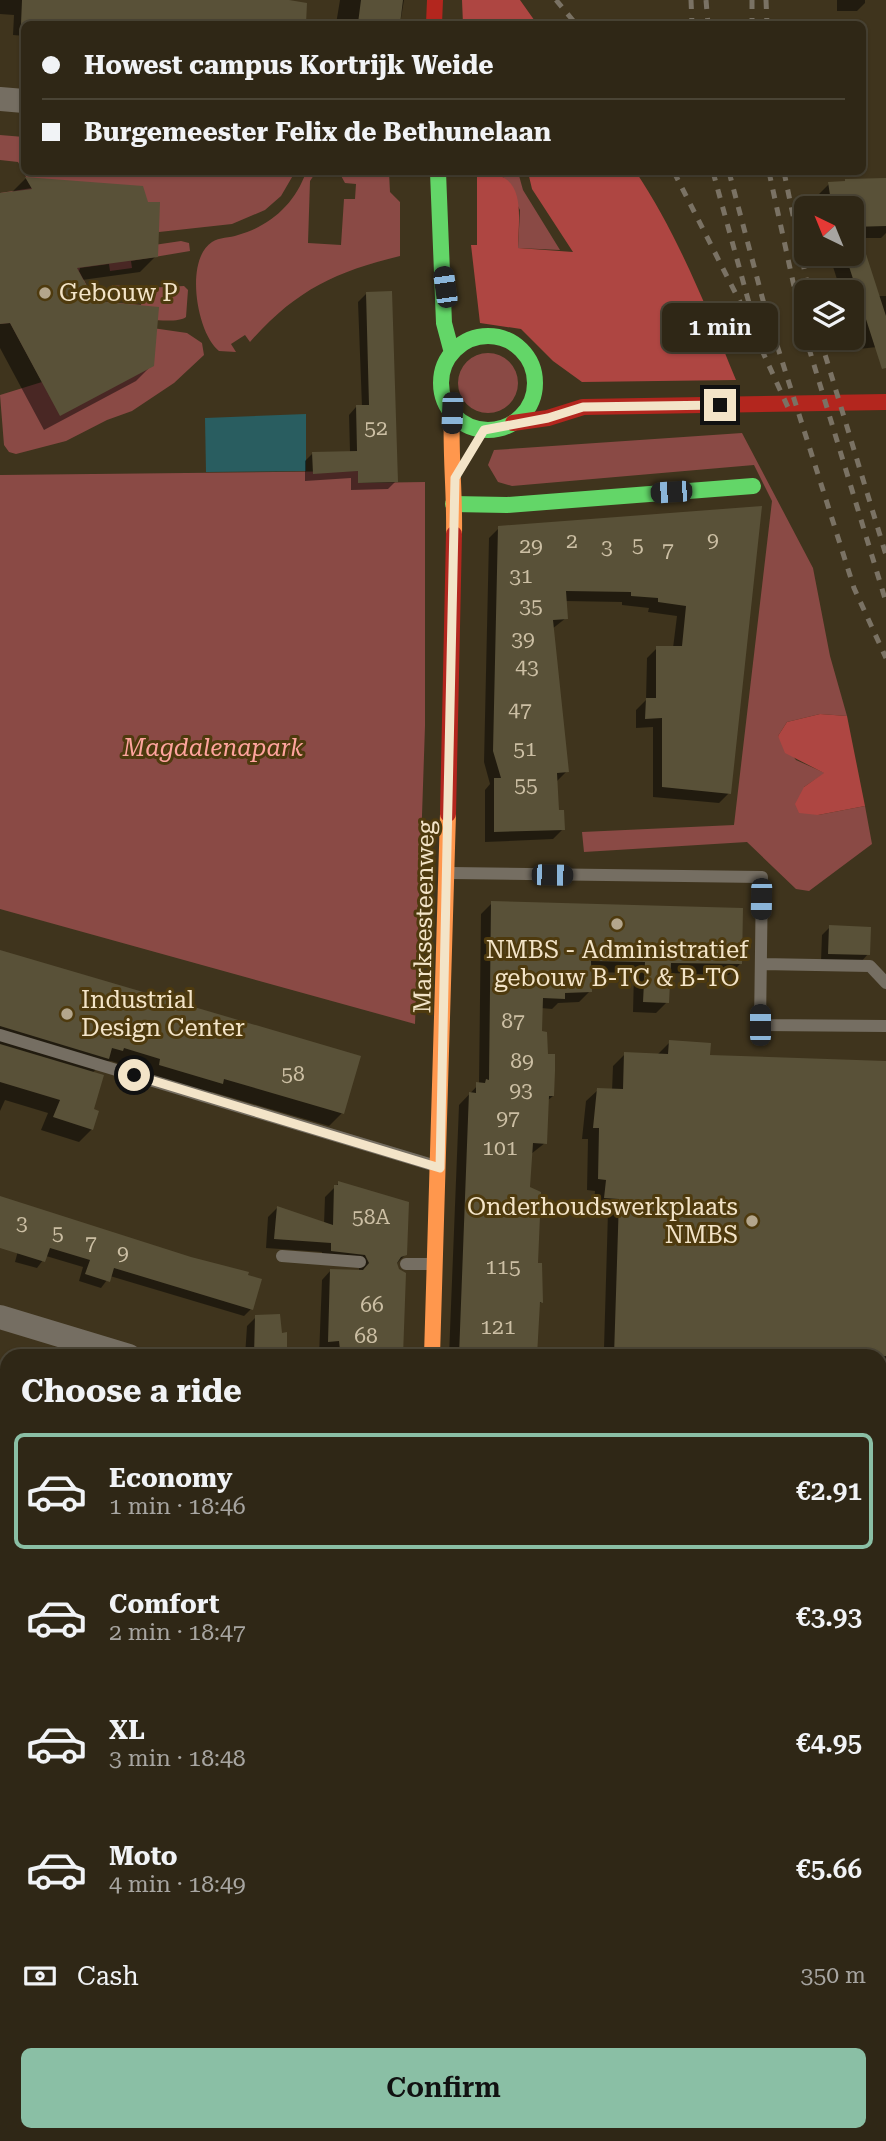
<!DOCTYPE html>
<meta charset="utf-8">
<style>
:root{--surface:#2f2716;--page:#3b3323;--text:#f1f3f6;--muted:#a7a5a1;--line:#4a4435;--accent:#8abfa5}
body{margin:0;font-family:"Roboto Serif",serif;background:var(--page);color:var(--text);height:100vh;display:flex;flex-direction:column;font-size:26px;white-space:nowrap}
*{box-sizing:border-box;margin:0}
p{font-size:23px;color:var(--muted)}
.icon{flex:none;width:38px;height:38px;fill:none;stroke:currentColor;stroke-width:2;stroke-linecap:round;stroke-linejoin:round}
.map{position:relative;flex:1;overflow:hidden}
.side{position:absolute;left:0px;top:1349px;width:887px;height:793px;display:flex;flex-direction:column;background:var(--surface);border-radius:21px 21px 0 0;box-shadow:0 2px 5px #0004,0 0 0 2px var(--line)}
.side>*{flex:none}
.guide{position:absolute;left:21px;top:21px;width:845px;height:154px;border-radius:10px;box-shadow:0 2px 5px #0004,0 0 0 2px var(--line);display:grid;align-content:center;height:154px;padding:0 21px;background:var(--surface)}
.needle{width:46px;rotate:317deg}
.buttons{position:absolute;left:794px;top:196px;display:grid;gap:14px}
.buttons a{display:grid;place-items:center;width:70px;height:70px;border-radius:10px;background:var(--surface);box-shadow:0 2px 5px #0004,0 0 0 2px var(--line);font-size:35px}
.end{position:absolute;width:32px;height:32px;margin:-16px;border:9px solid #f3e4c8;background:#111;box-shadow:0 0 0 4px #111}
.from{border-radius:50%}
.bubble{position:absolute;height:49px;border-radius:10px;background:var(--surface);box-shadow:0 2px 5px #0004,0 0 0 2px var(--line);font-size:23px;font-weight:600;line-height:49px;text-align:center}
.car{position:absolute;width:21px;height:42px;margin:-21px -10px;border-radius:9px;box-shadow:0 0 5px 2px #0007;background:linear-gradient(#222 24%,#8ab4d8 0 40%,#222 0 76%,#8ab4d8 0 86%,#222 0)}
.guide b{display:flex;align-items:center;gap:24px;height:66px;font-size:26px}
.guide b+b{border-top:2px solid var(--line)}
.guide i{width:18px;height:18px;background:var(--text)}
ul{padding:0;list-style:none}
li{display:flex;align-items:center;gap:21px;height:116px;margin:0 14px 10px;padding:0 7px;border:4px solid transparent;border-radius:10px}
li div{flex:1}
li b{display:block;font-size:26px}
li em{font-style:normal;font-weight:600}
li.current{border-color:var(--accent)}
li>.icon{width:63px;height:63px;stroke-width:1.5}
h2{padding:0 21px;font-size:32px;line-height:84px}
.pay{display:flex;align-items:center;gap:18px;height:77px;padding:0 21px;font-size:26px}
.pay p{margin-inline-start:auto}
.cta{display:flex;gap:14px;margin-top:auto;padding:14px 21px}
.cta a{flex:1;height:80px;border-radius:10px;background:var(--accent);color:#111;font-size:28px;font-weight:600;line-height:80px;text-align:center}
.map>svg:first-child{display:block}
.green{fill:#8a4a45}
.forest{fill:#ae4642}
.water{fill:#295d60}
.shadow{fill:#0007}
.building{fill:#595138}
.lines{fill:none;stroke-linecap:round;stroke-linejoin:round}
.lane{stroke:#756e62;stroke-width:12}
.street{stroke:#756e62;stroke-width:24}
.fast{stroke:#63d668;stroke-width:16}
.slow{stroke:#ff974d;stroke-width:16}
.jam{stroke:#b3261e;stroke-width:16}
.rail{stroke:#7a7264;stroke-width:5;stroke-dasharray:9 9;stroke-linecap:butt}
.route{stroke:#f3e4c8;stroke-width:9}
.poi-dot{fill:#b4a68c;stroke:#4e3a0e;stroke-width:2.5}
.labels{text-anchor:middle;stroke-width:6;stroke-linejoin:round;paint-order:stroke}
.number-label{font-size:21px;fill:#ccbfa4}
.poi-label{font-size:24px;fill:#f3e4c8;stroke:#4e3a0e;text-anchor:start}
.park-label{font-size:24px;font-style:italic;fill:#ffa49e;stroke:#4e3a0e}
.street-label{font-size:24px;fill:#f3e4c8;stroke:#4e3a0e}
</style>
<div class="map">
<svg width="886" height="2141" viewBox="0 0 886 2141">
<rect width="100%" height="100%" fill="#3f341d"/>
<!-- green -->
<path class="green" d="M0,135l24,2v35h271l-14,24 -16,14 -33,14 -82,9 -150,-3v-37l32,-5 -14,-26 -18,-2z
M306,172h10l-6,9 -2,62 33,2 3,-46h11l1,-15 -11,-1 -6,-11h50l1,20 10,10v54c-66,16 -105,35 -150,86l-5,-7 -14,9 5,8 -17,-1c-22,-17 -35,-91 -7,-109 7,-5 18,-4 26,-7 32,-9 57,-31 68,-63z
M488,172h30l5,18 37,60 -42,-2 2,-38 -19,-37z
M181,241l8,2 1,8 -59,10 1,7 -22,3 -1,-7 -29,4 -1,3 16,30 46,4 2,-11 -31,-6v-3l33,3 39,-2 4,4 -2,27c-20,15 -151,-21 -181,-28l149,-44z
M0,306l187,27 15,10 2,12 -30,28 -42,28 -25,9 -41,21 -50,13 -7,-2 -5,-7 -4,-50 42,-13 -32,-59 -10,1z
M458 383a30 30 0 1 1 60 0a30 30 0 1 1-60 0Z
M742,433l71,135 17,88 17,60 -27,-2 -33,8 -9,14 18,24 29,13 -21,14 14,28 47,-9 7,38 -63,47 -13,-2 -49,-47 -163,10 -2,-20 152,-7 38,-324 -18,-36 -242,21 -14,-4 -10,-17 6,-15z
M358,471l1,12 66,-1v244l-10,298 -415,-115v-434z
M7,1915v90l-7,15v-88z"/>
<!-- forest -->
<path class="forest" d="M462,0h58l17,24h-74z
M477,172c50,-1 42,38 41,76l55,4 -41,-63 -4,-17h108c43,65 71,137 100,208l-154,2 -29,-21 -32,-32 -41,-6 -9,-78h6z
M820,714l27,2 18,90 -47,9 -19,-2 -4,-9 9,-17 20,-14 -39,-20 -7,-17 9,-14z"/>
<!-- water -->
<path class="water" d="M306,414v57l-100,1 -1,-54z"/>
<!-- shadow -->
<path class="shadow" d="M0,0h281l24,4 -1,20h-280v12l-11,-1 1,-20 -14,-1z
M340,0h64l-4,24h-64z
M837,0h28v3l-8,8h-20z
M26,178l130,78 -16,16 -58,8 12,23 58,62 -16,16 -92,49 -44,-82v-153l11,-2z
M886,180v53l-5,5h-21l18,58h8v50l-27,3 -7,-22v-35h-11l-12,-38h23v-46h-34l-2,-11 13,-13z
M366,294l30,187 -8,8 -37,1v-12l-46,3v-20l8,-8 37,-1 -1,-37 7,-8h6l-4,-105z
M760,508l-31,285 -10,10 -66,-6v-70l-17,1v-18l10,-10 1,-42 10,-10h16l4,-32 -29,-4 1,-4 -27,-3v-3l-57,-1 1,17 -14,11 15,142 -11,11 1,29 6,18 -10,10 -68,3v-52l5,-6 -6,-22 5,-224 10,-10z
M492,903l248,61 -11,11 -60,-2 -2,29 -11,11 -23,-1 1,-39 -44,-1v19l-11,11 -21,1 -6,6 -11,-1 -1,25 13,63 -6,5 -2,42 -14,11 -3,34 13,114 -3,3 -3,51h-86l10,-251 20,-21 2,-170z
M830,927l38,27 -7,8 -40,-1 1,-26z
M0,952l342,161 -13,13 -117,-34 -4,4 -61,-18 1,-6 -37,-11 -7,1 -12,11v56l-13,13 -38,-12 7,-17 -43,-13 -5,11z
M670,1042l38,15 178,6v523l-6,6v-236h-297l9,-8h12l4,-137 -15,-2 2,-18 -8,-1 1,-51h-6l4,-38 12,-11 14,1 1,-25 12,-12h33z
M339,1183l66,72 -9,9 1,6 7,4 -3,82h-82l3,-76 9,-10 28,2v-5l-37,-7v-8l-56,-4 2,-31 9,-9 47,16 1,-27z
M0,1198l251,111 -7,7 -134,-40 -9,12 -22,-7 4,-14 -37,-11 -9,12 -22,-6 4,-15 -19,-6z
M256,1317l24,17h6l-1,22h-40l2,-30z
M6,1401h1v48l-7,-3v-41l5,2z
M7,1691v53l-7,-3v-35z
M0,1804l7,3v61l-7,-3z
M0,1908l4,2 -4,10z
M286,2135h91l-2,6h-91z
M511,2135h47l-1,6h-47z"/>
<!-- building -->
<path class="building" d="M22,0h267l18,3 -1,21h-285z
M361,0h42l-3,24h-40l-2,-1z
M25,177l118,9 5,16h12l-2,55 -81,11 18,33 64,6 -5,59 -94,50 -50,-93 -10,1v-131l32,-4z
M886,178v48l-34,1v-19h-20l-4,-26 17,-1v-2z
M845,254h21l20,62v52l-4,1z
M392,291l6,191 -40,1v-12l-45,3 -1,-22 45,-1 -1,-46h13l-3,-113z
M762,506l-31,288 -69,-7v-69l-17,1 1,-21h10v-52h26l4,-40 -28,-4v-4l-27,-2v-4l-65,-1 2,28 -15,1 16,152 -12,1 2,37h5l1,20 -71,2v-54h7l-8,-27 5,-225z
M491,901l252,7 -1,56 -71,-1 -2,40 -26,-1 2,-40 -54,-1 1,31 -27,1v6l-22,-1 -1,33 5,1 1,22h7v17l-1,25h-5l-2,48 -14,-1 -3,44 11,5 -3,71h4l1,40 -3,-1 -3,54h-78l10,-264 7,1v-11l9,1 1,-4 3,1z
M829,925l42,2 -1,28 -42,-1z
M0,950l361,106 -17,58 -120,-35 -1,5 -64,-19 1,-6 -36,-11 -1,3 -11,-3 -3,11 -109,-33z
M669,1040l42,3 -1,12 176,6v295h-272l5,-157 -15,-1 2,-18 -8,-1 1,-51h-6l4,-40 26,1 1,-37 44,2z
M0,1044l104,31 -10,34 5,2 -6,19 -40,-13 7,-17 -60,-18z
M338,1181l71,21 -2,53 -6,2 -4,6 2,6 7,4 -3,83h-55v-7l-8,1 -1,-9 -11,1 2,-73 33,1 6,-7 -4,-8 -34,-4v-8l-57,-4 3,-33 56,19 1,-40h4z
M0,1196l191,61 58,15 -1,3 14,4 -9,31 -139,-42 -4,14 -25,-8 5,-14 -40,-12 -5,14 -45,-14z
M280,1314l2,19 5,-1v20h-11v4h-22l1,-41z"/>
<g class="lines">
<!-- lane -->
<path class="lane" d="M451,873l311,4 -2,148 126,1
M761,964l109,2 16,17
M0,1035l436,131
M282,1256l78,6
M406,1264h26
M494,2141l2,-6"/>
<!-- street -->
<path class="street" d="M0,99l24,2
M0,1317l129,39
M0,1610l7,-21
M0,1762l7,3"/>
<!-- fast -->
<path class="fast" d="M438,172l6,151 8,30
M441 383a47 47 0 1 1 94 0a47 47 0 1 1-94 0Z
M453,504l54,1 246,-19"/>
<!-- slow -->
<path class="slow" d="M452,413c-2,40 3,80 2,121
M432,1356l16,-542
M406,2141l2,-6"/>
<!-- jam -->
<path class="jam" d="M434,24l1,-24
M513,423l35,-5 35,-11 303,-5
M448,814l6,-280"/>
<!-- rail -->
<path class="rail" d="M556,0l20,24
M691,0l1,24
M706,0l2,24
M752,0v24
M766,0l1,24
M674,172l66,130 51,112
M713,172l36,131
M729,172l35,132 90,284 32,70
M769,172l35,160 82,270
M784,172l25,120
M820,338l66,217"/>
</g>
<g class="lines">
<!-- route -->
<path class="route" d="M134,1075l306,93 15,-690 29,-48 64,-12 35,-11 137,-2"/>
</g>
<!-- markers -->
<g class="poi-dot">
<circle cx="45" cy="293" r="7"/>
<circle cx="617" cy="924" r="7"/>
<circle cx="67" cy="1014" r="7"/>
<circle cx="752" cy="1221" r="7"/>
</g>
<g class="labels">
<!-- number labels -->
<g class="number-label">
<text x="376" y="435">52</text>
<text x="713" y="547">9</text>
<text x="572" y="548">2</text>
<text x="638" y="552">5</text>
<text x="531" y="553">29</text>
<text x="607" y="554">3</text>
<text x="668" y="557">7</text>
<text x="521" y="583">31</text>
<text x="531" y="613">35</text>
<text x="523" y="646">39</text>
<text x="527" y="674">43</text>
<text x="520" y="717">47</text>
<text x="525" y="756">51</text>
<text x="526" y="792">55</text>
<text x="513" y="1028">87</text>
<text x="522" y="1068">89</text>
<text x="293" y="1081">58</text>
<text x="521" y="1097">93</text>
<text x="508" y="1125">97</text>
<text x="500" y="1155">101</text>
<text x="371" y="1224">58A</text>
<text x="22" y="1230">3</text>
<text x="58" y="1240">5</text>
<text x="91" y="1250">7</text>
<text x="123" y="1260">9</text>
<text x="503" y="1274">115</text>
<text x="372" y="1312">66</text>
<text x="498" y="1334">121</text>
<text x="366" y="1343">68</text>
</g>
<!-- poi labels -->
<g class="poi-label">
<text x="59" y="301">Gebouw P</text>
<text x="617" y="958" text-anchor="middle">NMBS - Administratief<tspan x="617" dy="28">gebouw B-TC &amp; B-TO</tspan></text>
<text x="81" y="1008">Industrial<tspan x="81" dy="28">Design Center</tspan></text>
<text x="738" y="1215" text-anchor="end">Onderhoudswerkplaats<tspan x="738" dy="28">NMBS</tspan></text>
</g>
<!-- park labels -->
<g class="park-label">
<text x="213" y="756">Magdalenapark</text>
</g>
<!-- street labels -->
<g class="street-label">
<text transform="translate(424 917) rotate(-89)" y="8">Marksesteenweg</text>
</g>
</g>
</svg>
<div class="buttons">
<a><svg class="needle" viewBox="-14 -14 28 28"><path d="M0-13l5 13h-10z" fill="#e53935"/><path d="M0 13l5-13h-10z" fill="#a7a5a1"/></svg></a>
<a><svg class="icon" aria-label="layers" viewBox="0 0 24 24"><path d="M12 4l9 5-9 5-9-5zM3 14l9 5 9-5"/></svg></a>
</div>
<i class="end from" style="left:134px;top:1075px"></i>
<i class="end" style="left:720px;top:405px"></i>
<div class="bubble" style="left:662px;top:303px;width:116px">1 min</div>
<i class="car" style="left:445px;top:287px;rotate:352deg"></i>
<i class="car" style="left:452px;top:413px;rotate:182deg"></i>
<i class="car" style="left:671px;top:492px;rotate:266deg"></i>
<i class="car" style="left:552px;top:875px;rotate:91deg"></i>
<i class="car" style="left:761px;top:899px;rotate:181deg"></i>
<i class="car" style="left:760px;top:1025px;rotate:0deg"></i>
<div class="guide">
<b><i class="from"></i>Howest campus Kortrijk Weide</b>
<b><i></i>Burgemeester Felix de Bethunelaan</b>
</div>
<section class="side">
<h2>Choose a ride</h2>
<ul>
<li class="current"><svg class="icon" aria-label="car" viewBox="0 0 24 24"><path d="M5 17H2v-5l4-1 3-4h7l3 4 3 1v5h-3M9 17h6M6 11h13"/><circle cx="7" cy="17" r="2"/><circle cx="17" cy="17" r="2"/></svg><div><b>Economy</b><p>1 min · 18:46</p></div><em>€2.91</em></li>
<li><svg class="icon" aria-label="car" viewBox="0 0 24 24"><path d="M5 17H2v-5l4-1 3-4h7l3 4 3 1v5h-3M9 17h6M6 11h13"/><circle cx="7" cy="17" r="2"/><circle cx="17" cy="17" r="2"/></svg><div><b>Comfort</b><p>2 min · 18:47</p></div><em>€3.93</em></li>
<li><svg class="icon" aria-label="car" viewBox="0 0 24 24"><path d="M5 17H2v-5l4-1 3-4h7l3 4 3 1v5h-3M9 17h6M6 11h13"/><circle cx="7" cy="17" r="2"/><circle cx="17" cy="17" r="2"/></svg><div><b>XL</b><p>3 min · 18:48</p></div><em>€4.95</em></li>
<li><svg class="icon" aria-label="car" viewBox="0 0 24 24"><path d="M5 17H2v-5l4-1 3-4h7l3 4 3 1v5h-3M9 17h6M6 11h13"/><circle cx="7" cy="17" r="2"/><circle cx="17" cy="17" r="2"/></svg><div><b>Moto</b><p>4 min · 18:49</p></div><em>€5.66</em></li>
</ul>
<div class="pay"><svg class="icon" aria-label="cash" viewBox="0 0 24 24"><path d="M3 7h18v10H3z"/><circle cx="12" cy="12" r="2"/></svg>Cash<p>350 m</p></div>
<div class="cta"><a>Confirm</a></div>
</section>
</div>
